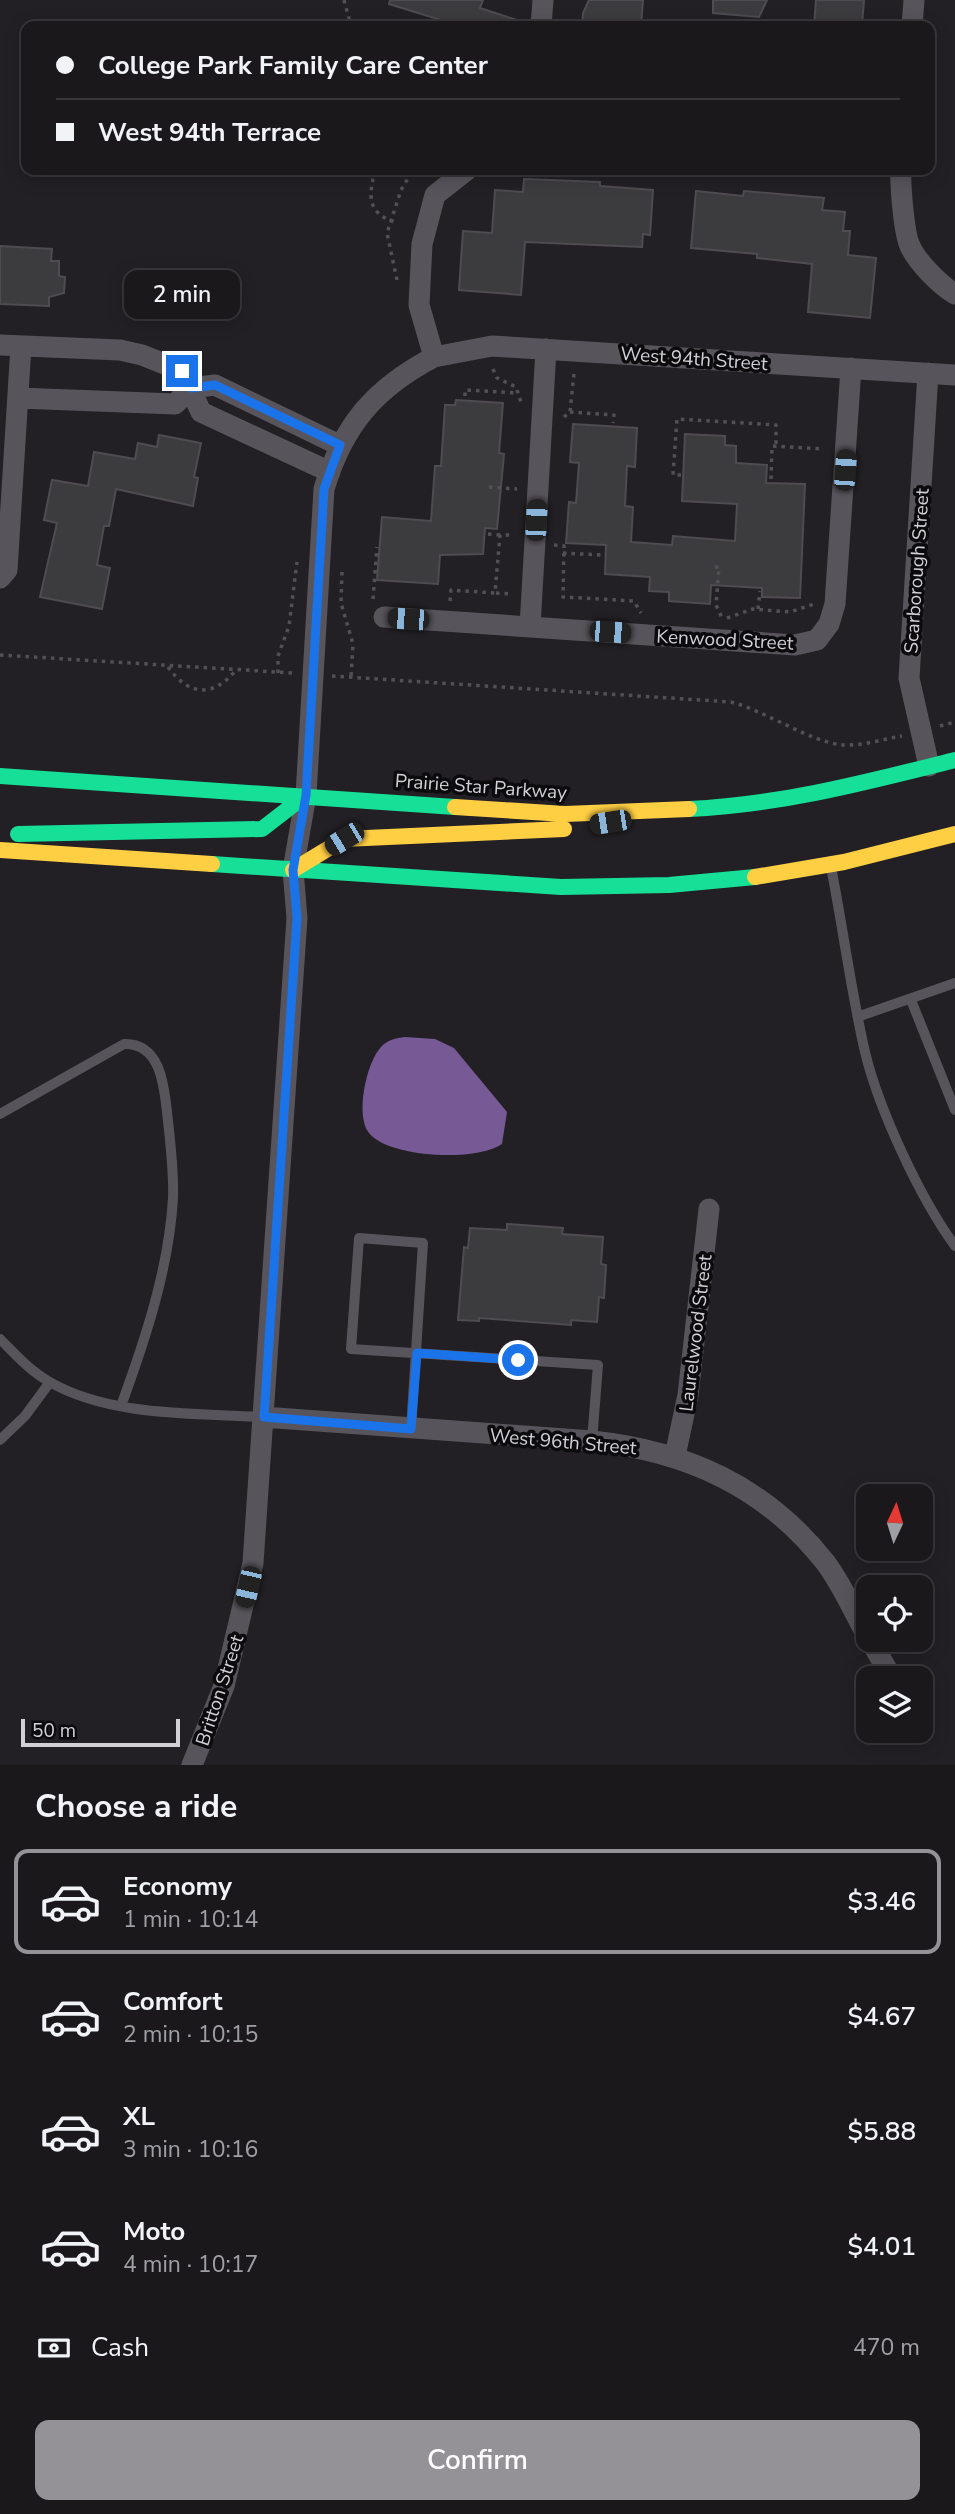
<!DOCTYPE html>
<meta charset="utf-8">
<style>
:root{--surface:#1a181b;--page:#232124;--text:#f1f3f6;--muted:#9fa0a3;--line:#38373a;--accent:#949296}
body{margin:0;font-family:"Nunito Sans",sans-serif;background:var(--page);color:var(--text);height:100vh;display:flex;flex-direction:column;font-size:26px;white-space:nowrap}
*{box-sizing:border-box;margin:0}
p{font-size:23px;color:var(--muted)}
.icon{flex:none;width:38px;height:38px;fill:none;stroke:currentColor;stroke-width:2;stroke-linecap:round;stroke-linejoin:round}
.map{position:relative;height:1765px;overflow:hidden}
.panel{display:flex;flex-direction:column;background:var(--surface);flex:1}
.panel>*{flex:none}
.banner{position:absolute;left:21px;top:21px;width:914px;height:154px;border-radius:14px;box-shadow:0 4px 18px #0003,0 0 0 2px var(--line);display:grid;align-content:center;height:154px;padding:0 35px;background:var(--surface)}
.needle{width:46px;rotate:4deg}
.buttons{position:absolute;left:856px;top:1484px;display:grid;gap:14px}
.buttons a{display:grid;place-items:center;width:77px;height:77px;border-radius:14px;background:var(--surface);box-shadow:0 4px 18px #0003,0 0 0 2px var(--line);font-size:35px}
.scale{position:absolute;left:21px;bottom:18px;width:159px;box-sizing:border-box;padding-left:7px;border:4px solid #d2d0d4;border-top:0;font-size:19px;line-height:24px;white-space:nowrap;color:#d2d0d4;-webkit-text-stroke:5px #0b0a0c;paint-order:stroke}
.end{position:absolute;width:32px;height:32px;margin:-16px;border:9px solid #1a73e8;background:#fff;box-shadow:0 0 0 4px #fff}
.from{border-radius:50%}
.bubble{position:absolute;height:49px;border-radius:14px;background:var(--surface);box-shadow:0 4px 18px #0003,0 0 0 2px var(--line);font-size:23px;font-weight:600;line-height:49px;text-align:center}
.car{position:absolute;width:21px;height:42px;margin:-21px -10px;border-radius:9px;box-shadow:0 0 5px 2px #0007;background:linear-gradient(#222 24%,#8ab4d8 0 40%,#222 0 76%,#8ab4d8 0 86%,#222 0)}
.banner b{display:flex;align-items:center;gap:24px;height:66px;font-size:26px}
.banner b+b{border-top:2px solid var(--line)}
.banner i{width:18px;height:18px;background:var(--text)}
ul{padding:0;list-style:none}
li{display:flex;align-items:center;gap:21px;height:105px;margin:0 14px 10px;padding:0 21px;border:4px solid transparent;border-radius:14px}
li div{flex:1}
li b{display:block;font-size:26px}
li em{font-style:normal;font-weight:600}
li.on{border-color:var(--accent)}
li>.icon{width:63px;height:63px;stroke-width:1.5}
h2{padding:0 35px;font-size:32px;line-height:84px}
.pay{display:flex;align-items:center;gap:18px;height:77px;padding:0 35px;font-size:26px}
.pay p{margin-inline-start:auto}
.action{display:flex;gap:14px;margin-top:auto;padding:14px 35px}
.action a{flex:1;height:80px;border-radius:14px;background:var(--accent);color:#fff;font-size:28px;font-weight:600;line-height:80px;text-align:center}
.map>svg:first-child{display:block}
.water{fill:#765995}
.building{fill:#3c3b3e;stroke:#4e4c50;stroke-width:2}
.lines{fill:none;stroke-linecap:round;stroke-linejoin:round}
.path{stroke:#525055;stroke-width:3.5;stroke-dasharray:3.5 5;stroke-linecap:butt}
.lane{stroke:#58545c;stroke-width:10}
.street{stroke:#58545c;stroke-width:21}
.fast{stroke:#16e098;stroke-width:16}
.slow{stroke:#ffcf43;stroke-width:16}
.route{stroke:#1a73e8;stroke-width:9}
.labels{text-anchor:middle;stroke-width:7;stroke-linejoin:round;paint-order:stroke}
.street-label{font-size:19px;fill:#d2d0d4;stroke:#0b0a0c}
</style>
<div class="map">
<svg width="955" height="1765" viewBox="0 0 955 1765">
<rect width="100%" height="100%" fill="#222024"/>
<!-- water -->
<path class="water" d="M405,1037l30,2 19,9 53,64 -5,32c-25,18 -113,14 -133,-11 -14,-17 -3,-70 12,-86 6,-7 15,-9 24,-10z"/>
<!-- building -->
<path class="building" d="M390,0h93l-3,8 46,15v3h-84l-1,-6 -52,-16z
M589,0h54l-2,26h-59l1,-13z
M713,0h54l-8,17 -46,-4z
M816,0h48l-2,26h-48z
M524,179l76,3v4l53,4 -3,45 -7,-1 -1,13 -117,-5 -4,53 -62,-5 4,-59 29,2 3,-43 28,2z
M696,191l47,5 1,-5 80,7 -2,12 23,2 -2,19h7l-2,24 28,3 -6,60 -62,-6 4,-48 -55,-6v-4l-66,-6z
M0,246l52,3 -1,12h8v15l6,1 -1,16 -15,4v9l-49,-2z
M456,400l47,3 -4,50 5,1 -7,75 -12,-1 -2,26 -43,1 -2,29 -61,-4 5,-63 49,4 4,-55h6l4,-61h10z
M573,424l64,4 -2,39 -8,-1 -2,40 8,1 -2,35 41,3 1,-9 62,5 2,-37 -55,-3 3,-67 40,2v9l11,1v17l31,2 -1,18 39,1 -5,114 -38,-1v-9l-51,-3 -1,19 -41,-3v-9l-20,-1 1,-14 -45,-3 1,-29 -40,-2 3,-41 7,1 3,-40 -9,-1z
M159,435l42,8 -7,34 4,1 -5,28 -77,-17 -7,37h-5l-7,39 13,3 -8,41 -62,-12 17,-74 -13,-3 8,-40 36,6 6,-34 41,7 3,-16 19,4z
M507,1224l56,4 -1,6 41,3 -2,27 5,1 -2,33 -5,-1 -2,25 -26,-2v5l-92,-7v3l-21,-1 6,-73 4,1 2,-20 37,2z"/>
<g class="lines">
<!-- path -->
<path class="path" d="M344,0l7,26
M375,170c-6,25 -9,43 20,52
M397,280l-10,-47 14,-43 12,-20
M493,369l4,9 19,9 5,15
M465,396v-6l53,3
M570,412l44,3 -1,8
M564,417l6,-5 4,-39
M681,475h-8l4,-56 99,6v21
M771,479l1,-33 52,3
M489,487l28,2
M488,534l12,1
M554,545l10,1 -1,51 71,4 7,12
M563,553l38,2
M715,567h4l-3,38 7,15
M342,572l-1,31 12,41 -2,33
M496,593l16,1
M373,599l4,-52
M450,601l1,-11 44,3 5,-58h14
M758,609l2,-18
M727,618l26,-9 37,3 24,-8
M0,655l293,18
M168,667c21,29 45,31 68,3
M278,673v-17l11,-30 8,-64
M332,676l399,26c35,9 79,40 112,43 20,1 40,-6 59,-9
M940,726l15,-4"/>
<!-- lane -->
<path class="lane" d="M831,867c12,61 20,124 34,185 14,58 55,146 90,194
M911,1000l44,110
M860,1016l95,-33
M0,1114l124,-70c36,-1 40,40 43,68 3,28 7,57 6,86 -4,71 -28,142 -52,208
M0,1339c15,15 29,31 48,42 61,36 147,32 215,36
M411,1429l12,-186 -64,-5 -8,111 247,16 -6,76
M0,1440l25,-24 25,-34"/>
<!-- street -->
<path class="street" d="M541,26l2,-26
M912,26l2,-26
M901,170c-1,14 3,64 9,76 7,16 30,39 45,48
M0,345l120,5 22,5 40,16 19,41 129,60
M434,357l58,-11 463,29
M928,373l-19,305 20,88
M18,398l157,6 16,-16 24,-3 124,60
M0,578l7,-8 14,-224
M384,617l411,28 22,-5 12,-16 6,-20 16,-236
M530,627l16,-278
M263,1417l329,24c94,10 173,45 233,121 17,22 29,51 43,75
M675,1456l13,-61 21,-186
M870,1640l22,38
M192,1765l32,-79 29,-123 44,-645 -4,-48 13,-75 18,-306c19,-64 51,-101 110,-132l-15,-52 3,-61 13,-49 32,-25"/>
<!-- fast -->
<path class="fast" d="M0,776l455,31
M689,809c91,-4 178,-27 266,-49
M18,834l244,-5 44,-34
M212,864l349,23 108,-2 86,-8"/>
<!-- slow -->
<path class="slow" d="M455,807l110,7 124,-5
M0,850l212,14
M293,870l51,-31 220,-10
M755,877l89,-15 111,-28"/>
</g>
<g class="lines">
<!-- route -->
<path class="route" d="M182,371l9,17 24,-3 125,60 -16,44 -18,306 -13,75 4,48 -33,499 147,12 6,-76 101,7"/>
</g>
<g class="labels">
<!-- street labels -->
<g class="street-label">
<text transform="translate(694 358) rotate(4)" y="7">West 94th Street</text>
<text transform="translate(916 571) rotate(-86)" y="7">Scarborough Street</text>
<text transform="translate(725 639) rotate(3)" y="7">Kenwood Street</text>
<text transform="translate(481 786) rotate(4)" y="7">Prairie Star Parkway</text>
<text transform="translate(695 1333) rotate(-83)" y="7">Laurelwood Street</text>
<text transform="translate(563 1441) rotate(5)" y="7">West 96th Street</text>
<text transform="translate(219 1690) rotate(-72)" y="7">Britton Street</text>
</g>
</g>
</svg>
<div class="buttons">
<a><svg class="needle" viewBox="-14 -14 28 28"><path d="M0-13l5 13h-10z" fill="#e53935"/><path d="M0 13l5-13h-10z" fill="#9fa0a3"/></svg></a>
<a><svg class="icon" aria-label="locate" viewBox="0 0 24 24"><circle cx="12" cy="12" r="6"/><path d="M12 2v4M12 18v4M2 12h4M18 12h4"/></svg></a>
<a><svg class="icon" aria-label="layers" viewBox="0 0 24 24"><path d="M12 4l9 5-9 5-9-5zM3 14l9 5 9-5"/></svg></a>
</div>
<div class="scale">50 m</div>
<i class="end from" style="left:518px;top:1360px"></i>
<i class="end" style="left:182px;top:371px"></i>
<div class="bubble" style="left:124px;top:270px;width:116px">2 min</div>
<i class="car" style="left:845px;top:470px;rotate:4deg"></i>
<i class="car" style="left:536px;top:520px;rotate:3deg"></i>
<i class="car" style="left:408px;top:619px;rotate:274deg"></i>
<i class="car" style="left:610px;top:632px;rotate:94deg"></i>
<i class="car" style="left:610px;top:822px;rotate:261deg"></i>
<i class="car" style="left:344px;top:839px;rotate:239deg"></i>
<i class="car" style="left:248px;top:1587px;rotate:193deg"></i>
<div class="banner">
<b><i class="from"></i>College Park Family Care Center</b>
<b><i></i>West 94th Terrace</b>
</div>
</div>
<section class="panel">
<h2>Choose a ride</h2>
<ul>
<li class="on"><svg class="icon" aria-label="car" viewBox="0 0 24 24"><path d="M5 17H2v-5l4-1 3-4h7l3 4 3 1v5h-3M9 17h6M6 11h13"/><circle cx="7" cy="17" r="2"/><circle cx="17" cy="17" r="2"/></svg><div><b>Economy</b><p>1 min · 10:14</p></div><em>$3.46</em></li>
<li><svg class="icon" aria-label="car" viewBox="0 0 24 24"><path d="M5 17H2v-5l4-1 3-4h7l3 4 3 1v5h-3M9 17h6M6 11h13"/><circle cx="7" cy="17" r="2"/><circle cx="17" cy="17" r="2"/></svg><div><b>Comfort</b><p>2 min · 10:15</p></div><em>$4.67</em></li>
<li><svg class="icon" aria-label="car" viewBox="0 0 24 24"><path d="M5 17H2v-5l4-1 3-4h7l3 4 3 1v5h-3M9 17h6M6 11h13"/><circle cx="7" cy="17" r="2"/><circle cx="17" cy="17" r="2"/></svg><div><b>XL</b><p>3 min · 10:16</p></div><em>$5.88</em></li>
<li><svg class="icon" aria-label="car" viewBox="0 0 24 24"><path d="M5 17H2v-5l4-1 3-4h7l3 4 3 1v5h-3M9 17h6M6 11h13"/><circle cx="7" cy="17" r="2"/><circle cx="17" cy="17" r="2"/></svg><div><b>Moto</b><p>4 min · 10:17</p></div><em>$4.01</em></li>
</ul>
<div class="pay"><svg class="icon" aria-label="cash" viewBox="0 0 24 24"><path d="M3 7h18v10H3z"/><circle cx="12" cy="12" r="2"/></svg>Cash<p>470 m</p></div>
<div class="action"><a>Confirm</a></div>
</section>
